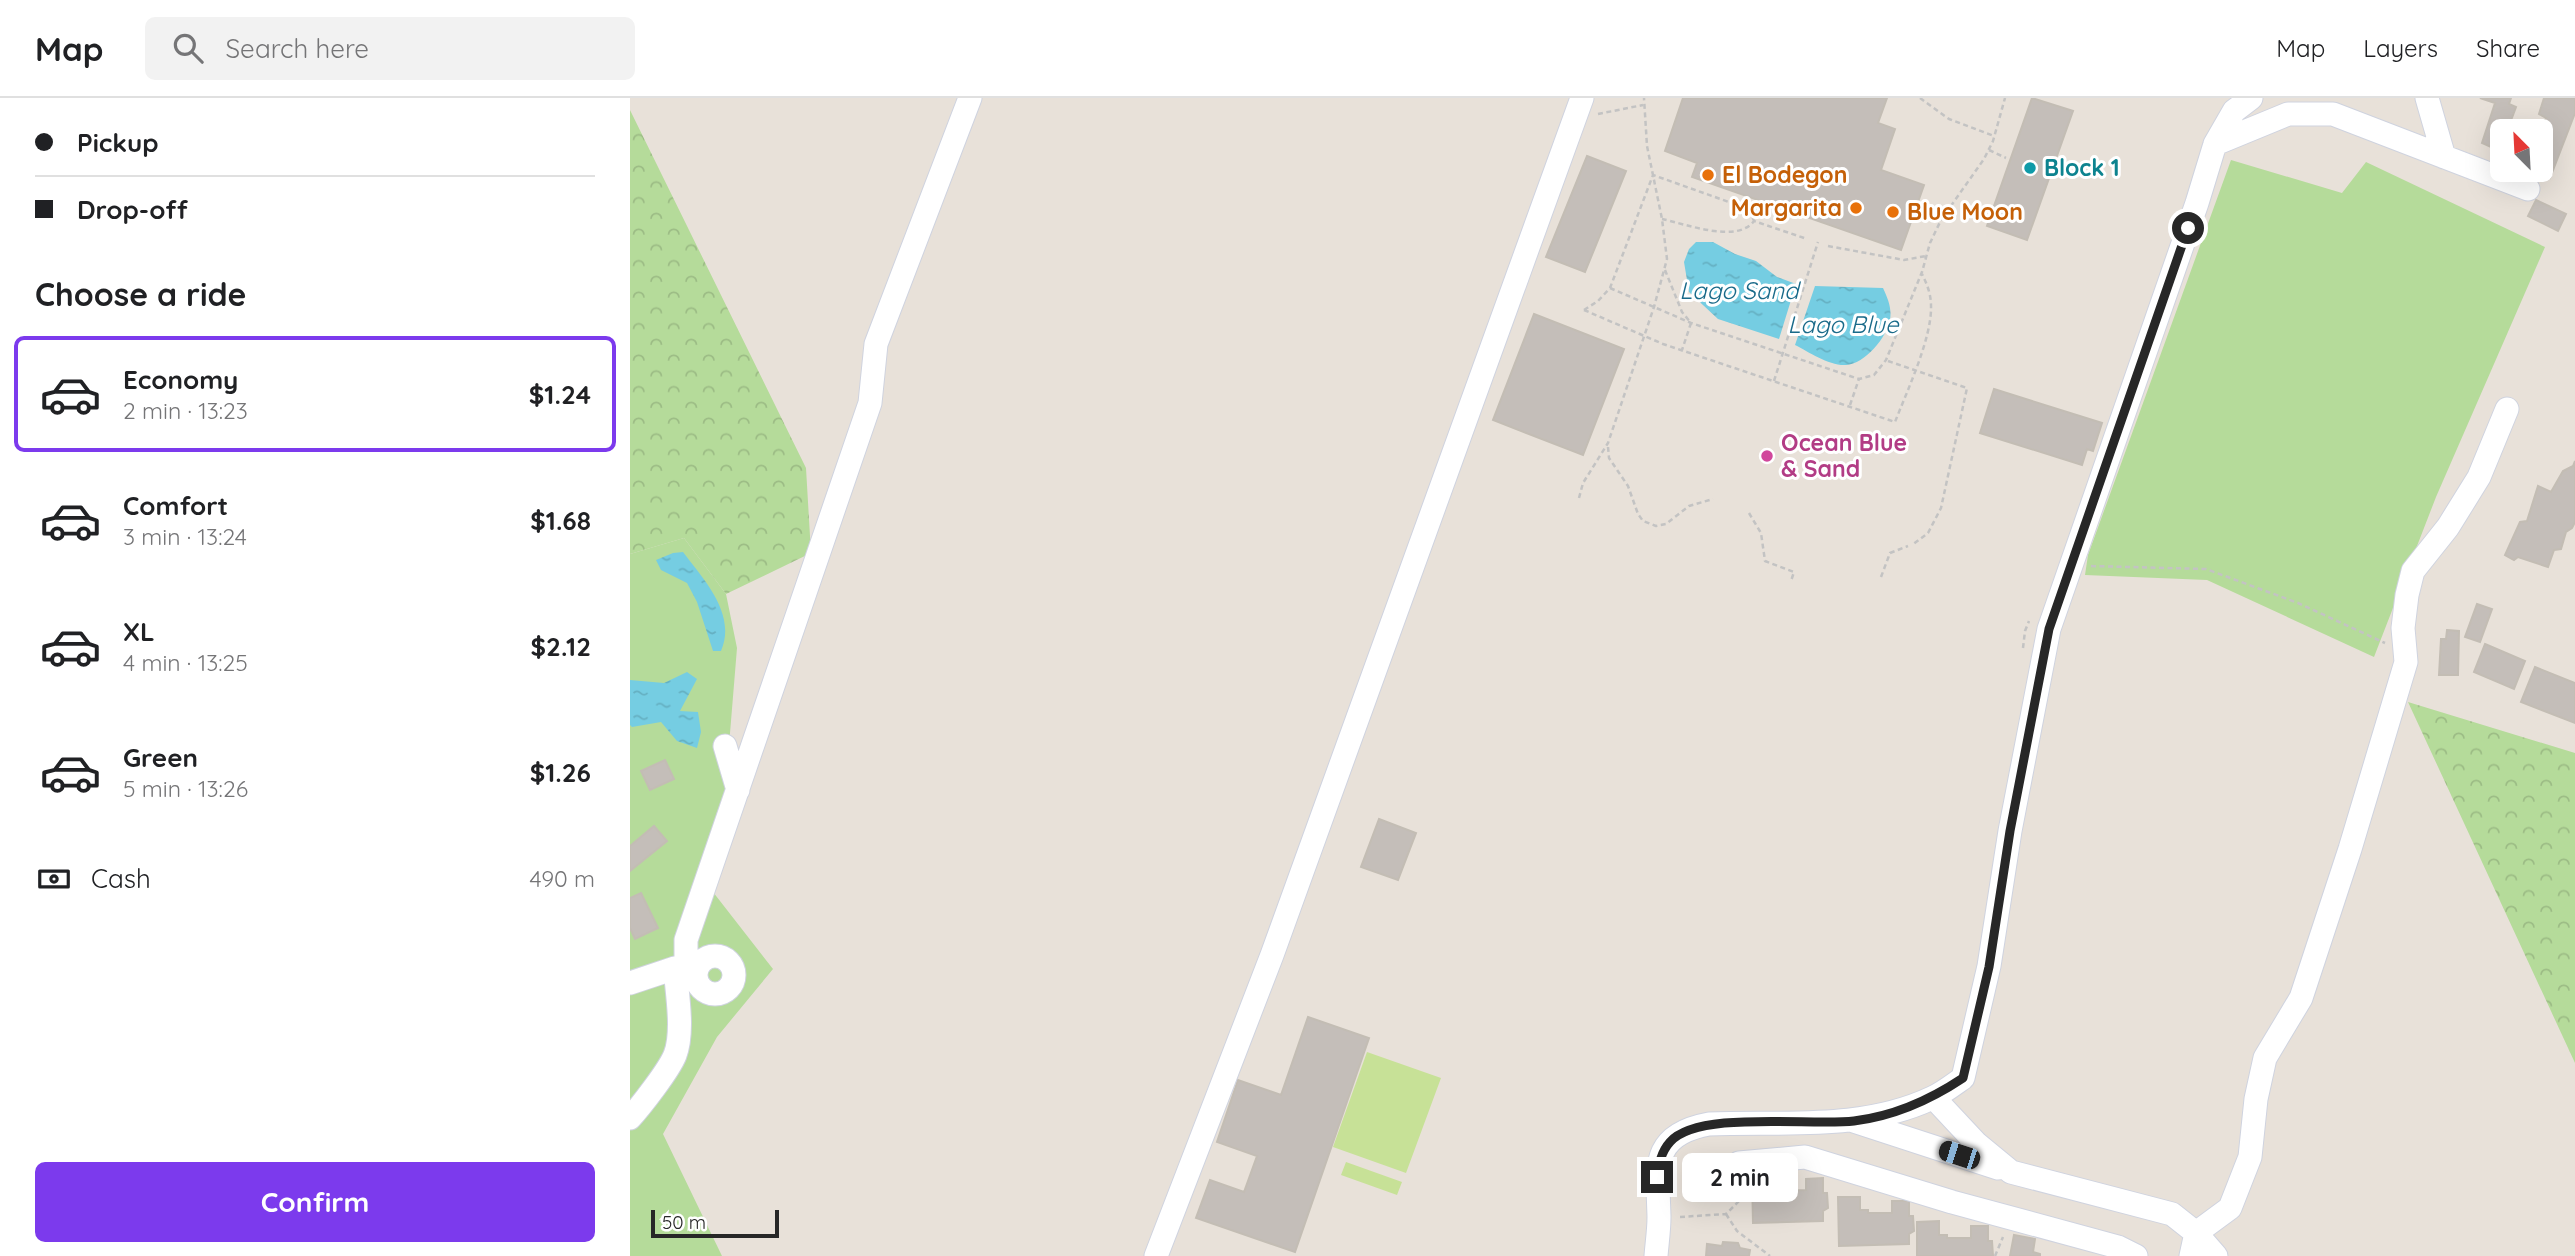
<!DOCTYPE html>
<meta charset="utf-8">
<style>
:root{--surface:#fff;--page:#f2f2f2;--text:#202124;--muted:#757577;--line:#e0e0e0;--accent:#7c3aed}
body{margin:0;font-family:Quicksand,sans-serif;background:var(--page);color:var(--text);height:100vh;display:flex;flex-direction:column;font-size:26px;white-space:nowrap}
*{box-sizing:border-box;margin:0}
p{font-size:23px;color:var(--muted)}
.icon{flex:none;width:38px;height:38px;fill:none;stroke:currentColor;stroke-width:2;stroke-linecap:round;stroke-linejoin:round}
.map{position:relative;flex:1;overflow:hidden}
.side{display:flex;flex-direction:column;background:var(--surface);width:630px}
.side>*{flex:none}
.top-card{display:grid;align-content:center;height:154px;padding:0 35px;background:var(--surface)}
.needle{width:46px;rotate:336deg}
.buttons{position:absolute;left:1860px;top:21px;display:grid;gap:14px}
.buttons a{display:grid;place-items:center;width:63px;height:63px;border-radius:10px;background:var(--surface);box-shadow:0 7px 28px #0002;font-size:35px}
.scale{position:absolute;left:21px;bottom:18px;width:128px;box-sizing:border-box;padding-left:7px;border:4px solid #272727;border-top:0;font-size:19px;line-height:24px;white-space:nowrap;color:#272727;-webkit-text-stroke:5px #fff;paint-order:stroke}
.end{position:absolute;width:32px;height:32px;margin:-16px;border:9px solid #272727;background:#fff;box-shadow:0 0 0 4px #fff}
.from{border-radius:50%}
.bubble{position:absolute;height:49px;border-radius:10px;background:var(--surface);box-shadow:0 7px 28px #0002;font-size:23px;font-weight:700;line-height:49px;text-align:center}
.car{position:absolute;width:21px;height:42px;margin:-21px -10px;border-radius:9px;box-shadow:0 0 5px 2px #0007;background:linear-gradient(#222 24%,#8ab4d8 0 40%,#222 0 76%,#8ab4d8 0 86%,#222 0)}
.top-card b{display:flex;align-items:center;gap:24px;height:66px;font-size:26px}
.top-card b+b{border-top:2px solid var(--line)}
.top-card i{width:18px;height:18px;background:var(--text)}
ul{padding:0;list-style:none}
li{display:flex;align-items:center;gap:21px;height:116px;margin:0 14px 10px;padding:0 21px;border:4px solid transparent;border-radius:10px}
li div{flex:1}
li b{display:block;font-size:26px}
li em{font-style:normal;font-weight:700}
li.active{border-color:var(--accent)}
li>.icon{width:63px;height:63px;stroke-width:1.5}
h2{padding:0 35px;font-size:32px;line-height:84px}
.pay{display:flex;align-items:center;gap:18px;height:77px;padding:0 35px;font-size:26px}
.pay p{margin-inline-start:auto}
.cta{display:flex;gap:14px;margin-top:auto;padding:14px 35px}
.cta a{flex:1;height:80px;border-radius:10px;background:var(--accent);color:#fff;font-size:28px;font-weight:700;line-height:80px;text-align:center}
header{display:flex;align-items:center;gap:42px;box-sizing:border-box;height:98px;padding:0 35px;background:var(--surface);border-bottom:2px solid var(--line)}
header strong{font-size:33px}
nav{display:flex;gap:38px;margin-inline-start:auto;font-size:24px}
.search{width:490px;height:63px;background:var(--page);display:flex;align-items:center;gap:18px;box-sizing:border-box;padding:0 24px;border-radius:10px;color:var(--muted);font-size:26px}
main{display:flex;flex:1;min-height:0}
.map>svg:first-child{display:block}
.grass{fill:#b5db9a}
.forest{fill:url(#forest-crowns)}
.pitch{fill:#c7e197}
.water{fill:url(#water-ripples)}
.building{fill:#c4beb9;stroke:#c3bdb4;stroke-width:2}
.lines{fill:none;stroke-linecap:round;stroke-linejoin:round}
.minor-casing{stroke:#cfd3df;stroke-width:25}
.path{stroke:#c3c3c3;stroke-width:2.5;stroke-dasharray:5 3.5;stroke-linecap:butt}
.minor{stroke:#fff;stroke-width:23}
.route{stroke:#272727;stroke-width:9}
.culture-dot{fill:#0f9aa8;stroke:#fff;stroke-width:2.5}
.food-dot{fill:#e8710a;stroke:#fff;stroke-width:2.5}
.hotel-dot{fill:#d1479c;stroke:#fff;stroke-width:2.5}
.labels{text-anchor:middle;stroke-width:6;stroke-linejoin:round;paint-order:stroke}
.culture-label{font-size:23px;font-weight:bold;fill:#0d838f;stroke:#fff;text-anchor:start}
.food-label{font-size:23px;font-weight:bold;fill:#c56008;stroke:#fff;text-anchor:start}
.hotel-label{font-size:23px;font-weight:bold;fill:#b23c85;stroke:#fff;text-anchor:start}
.water-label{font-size:24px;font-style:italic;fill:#196a89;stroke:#fff}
</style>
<header>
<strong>Map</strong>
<div class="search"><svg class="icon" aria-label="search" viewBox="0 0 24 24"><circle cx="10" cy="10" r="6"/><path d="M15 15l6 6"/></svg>Search here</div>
<nav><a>Map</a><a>Layers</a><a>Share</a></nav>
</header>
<main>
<section class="side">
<div class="top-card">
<b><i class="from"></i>Pickup</b>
<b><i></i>Drop-off</b>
</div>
<h2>Choose a ride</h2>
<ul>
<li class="active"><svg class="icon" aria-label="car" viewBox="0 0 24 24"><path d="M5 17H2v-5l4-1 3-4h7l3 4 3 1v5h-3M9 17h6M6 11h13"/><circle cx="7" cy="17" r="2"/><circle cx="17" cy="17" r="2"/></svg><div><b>Economy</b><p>2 min · 13:23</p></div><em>$1.24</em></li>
<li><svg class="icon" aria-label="car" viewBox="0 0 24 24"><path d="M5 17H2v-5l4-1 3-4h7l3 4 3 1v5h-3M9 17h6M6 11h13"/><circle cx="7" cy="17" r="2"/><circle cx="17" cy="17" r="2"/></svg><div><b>Comfort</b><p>3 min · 13:24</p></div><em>$1.68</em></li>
<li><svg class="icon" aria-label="car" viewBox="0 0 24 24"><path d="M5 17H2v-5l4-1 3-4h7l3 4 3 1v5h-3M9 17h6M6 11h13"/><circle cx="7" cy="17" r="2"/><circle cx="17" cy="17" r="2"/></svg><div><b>XL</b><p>4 min · 13:25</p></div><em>$2.12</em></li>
<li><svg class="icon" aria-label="car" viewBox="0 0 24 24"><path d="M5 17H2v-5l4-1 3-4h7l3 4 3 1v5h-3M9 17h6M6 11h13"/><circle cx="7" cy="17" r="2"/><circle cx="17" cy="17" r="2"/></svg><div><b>Green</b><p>5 min · 13:26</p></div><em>$1.26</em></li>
</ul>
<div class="pay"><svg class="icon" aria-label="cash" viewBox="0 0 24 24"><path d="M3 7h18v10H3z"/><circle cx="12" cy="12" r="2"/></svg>Cash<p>490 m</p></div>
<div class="cta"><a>Confirm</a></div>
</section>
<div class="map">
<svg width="1945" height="1158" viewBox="0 0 1945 1158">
<defs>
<pattern id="forest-crowns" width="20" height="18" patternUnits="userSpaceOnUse" patternTransform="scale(1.75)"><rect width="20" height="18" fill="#b5db9a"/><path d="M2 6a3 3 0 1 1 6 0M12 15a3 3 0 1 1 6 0" fill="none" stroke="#9cbc85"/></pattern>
<pattern id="water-ripples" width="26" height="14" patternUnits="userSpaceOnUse" patternTransform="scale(1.75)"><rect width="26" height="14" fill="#75cde2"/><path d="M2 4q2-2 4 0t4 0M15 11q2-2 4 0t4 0" fill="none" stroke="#65b0c2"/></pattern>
</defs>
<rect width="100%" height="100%" fill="#e8e1d9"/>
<!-- grass -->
<path class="grass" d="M1601,62l111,33 24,-31 179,85 -109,250 -62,160 -167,-77 -122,-5 3,-20z
M54,440l42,56 11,54 -12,146 -12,98 60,77 -56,68 -54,97 59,122h-92v-702z"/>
<!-- forest -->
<path class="forest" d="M0,12l176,358 5,85 -85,41 -42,-56 -54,16z
M1778,604l167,51v310z"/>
<!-- pitch -->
<path class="pitch" d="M737,954l74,26 -35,95 -73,-26z
M716,1064l56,20 -5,13 -56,-20z"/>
<!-- water -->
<path class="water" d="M1066,144h17l22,12 21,7 21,16 19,7 -17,55 -61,-20 -29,-27 -5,-30 5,-13z
M1185,188l68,2c5,11 9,20 7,32 -3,17 -25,44 -44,45 -17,1 -37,-13 -51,-20z
M53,454c21,28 54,62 38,99h-8l-16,-49 -10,-19 -26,-13 -5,-10 17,-7z
M57,574l10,7 -17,32 18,1 3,20 -4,16 -20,-7 -16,-19 -29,5 -2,-2v-45l34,3z"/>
<!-- building -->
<path class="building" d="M1053,0h204l-9,25 17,6 -14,41 43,15 -23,65 -209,-73 5,-14 -32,-12z
M1402,0l41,13 -46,129 -40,-14z
M1850,0h31l-2,6 7,3 -9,24h-5l-2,20 -18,-8 13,-40z
M1914,0h31v15l-25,65 -21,-8h12v-39h-15l3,-6 13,2 4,-9 -7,-4z
M957,58l39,15 -41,101 -39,-15z
M1906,102l30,14 -8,17 -30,-15z
M904,216l90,35 -41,106 -90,-35z
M1364,291l108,34 -9,28 -6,-2 -5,16 -102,-32z
M1945,363v61l-3,6 -6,4 -5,17 -7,1 -6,17 -30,-10 -4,3 -9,-5 15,-33 7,-1 11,-35 13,6 12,-21 10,-5z
M1847,506l15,5 -12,33 -15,-5z
M1817,532l12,1 -1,44h-19l2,-36h5z
M1855,546l40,17 -11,28 -40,-17z
M1905,569l40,16v40l-54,-21z
M35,662l9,19 -24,11 -9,-19z
M749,721l37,14 -18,47 -37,-13z
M24,728l13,15 -37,30v-25z
M11,795l17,35 -23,11 -5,-11v-30z
M678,919l61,21 -74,214 -99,-34 14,-38 34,12 13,-36 -40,-14 21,-62 43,15z
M1122,1076h22v13h8v4l24,-1v-11l17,-1v15h4l1,15 -5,3v10l-70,2z
M1208,1099h22v13h8v3h24v-12h17v15h4l1,15 -5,3v10l-70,2z
M1309,1123v14h8v3h24v-12h17v15h4l1,15h-76v-34z
M1384,1137l21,4 -2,13 7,2v2h-30z
M1093,1144l15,1 2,5 10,2 -1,6h-43l1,-12 15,2z"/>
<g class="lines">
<defs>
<path id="minor" d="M1797,0l17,59
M1585,46l73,-30h45l195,75
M95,648l13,44
M66 877a19 19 0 1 1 38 0a19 19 0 1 1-38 0Z
M56,870v-28l184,-537 6,-59 94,-246
M0,885l45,-15h12
M1304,1000l43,46 34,28 161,42 24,19 20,23
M0,1020c11,-12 39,-48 45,-63 9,-23 2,-62 0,-87
M1224,1023l144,47
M1109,1065l66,-6 147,45 166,45 18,9
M526,1158l116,-301 310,-857
M1026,1158c1,-13 3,-26 3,-39 -1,-48 -10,-82 50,-93 74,-3 153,7 223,-26 11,-5 21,-13 31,-20l26,-112 21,-135 39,-202 148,-426 18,-59 19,-33 17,-13
M1561,1158l5,-23 34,-25 20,-51 6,-58 9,-41 36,-60 49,-149 56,-187 -3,-34 4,-33 6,-24 35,-44 31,-50 28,-68"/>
</defs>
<!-- minor casing -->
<use href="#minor" class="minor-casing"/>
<!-- path -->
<path class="path" d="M1290,0l29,21 45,17
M968,16l45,-9
M1359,52l17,8
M1032,121c24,5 75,25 92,2l53,18
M1198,148l76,14 22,-4
M1035,172l17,42 9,11 -9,27
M980,190l81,35 168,56 15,-4 12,-15 36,-88 8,-29 11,-23 43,-61 9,-18 12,-43
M954,212l79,34 232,78c12,-31 37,-84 36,-116 0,-12 -4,-22 -9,-32
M954,212l14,-9 12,-13 43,-113 90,32 7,4 4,10
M1258,263l79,27 -26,120 -13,25 -16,12
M1144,283l44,-139
M1220,307l9,-26
M978,349l1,11 19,28 10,28 5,7 13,5 10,-2 23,-18 24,-7
M949,400l4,-15 25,-40 46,-136 13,-48 -5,-40 -15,-73 -3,-48
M1119,415l12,20 4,28 29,11 -3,9
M1461,468l115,3 92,34 87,40
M1251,479l9,-24 18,-7
M1393,550l2,-17 4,-10
M1096,1116l11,17 33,25
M1050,1119l46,-3 14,-14 -1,-19
M1365,1158l8,-19"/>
<!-- minor -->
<use href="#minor" class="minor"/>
</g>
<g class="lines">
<!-- route -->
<path class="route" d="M1027,1079c2,-13 4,-25 13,-35 28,-32 141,-16 184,-21 41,-5 76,-21 109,-43l26,-111 21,-136 39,-202 139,-401"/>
</g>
<!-- markers -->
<circle class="culture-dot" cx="1400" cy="70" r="7"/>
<g class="food-dot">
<circle cx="1078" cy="77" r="7"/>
<circle cx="1226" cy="110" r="7"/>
<circle cx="1263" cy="114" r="7"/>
</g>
<circle class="hotel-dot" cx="1137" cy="358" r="7"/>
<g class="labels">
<!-- culture labels -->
<g class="culture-label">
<text x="1414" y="78">Block 1</text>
</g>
<!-- food labels -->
<g class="food-label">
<text x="1092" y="85">El Bodegon</text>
<text x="1212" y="118" text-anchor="end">Margarita</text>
<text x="1277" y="122">Blue Moon</text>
</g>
<!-- hotel labels -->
<g class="hotel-label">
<text x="1151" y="353">Ocean Blue<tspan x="1151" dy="26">&amp; Sand</tspan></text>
</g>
<!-- water labels -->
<g class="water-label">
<text x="1109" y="201">Lago Sand</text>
<text x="1213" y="235">Lago Blue</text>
</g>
</g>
</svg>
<div class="buttons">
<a><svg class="needle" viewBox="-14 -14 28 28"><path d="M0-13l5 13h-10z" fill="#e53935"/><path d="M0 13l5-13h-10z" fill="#757577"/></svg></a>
</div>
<div class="scale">50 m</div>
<i class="end from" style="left:1558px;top:130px"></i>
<i class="end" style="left:1027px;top:1079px"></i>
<div class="bubble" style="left:1052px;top:1055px;width:116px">2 min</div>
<i class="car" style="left:1329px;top:1057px;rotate:288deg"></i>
</div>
</main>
